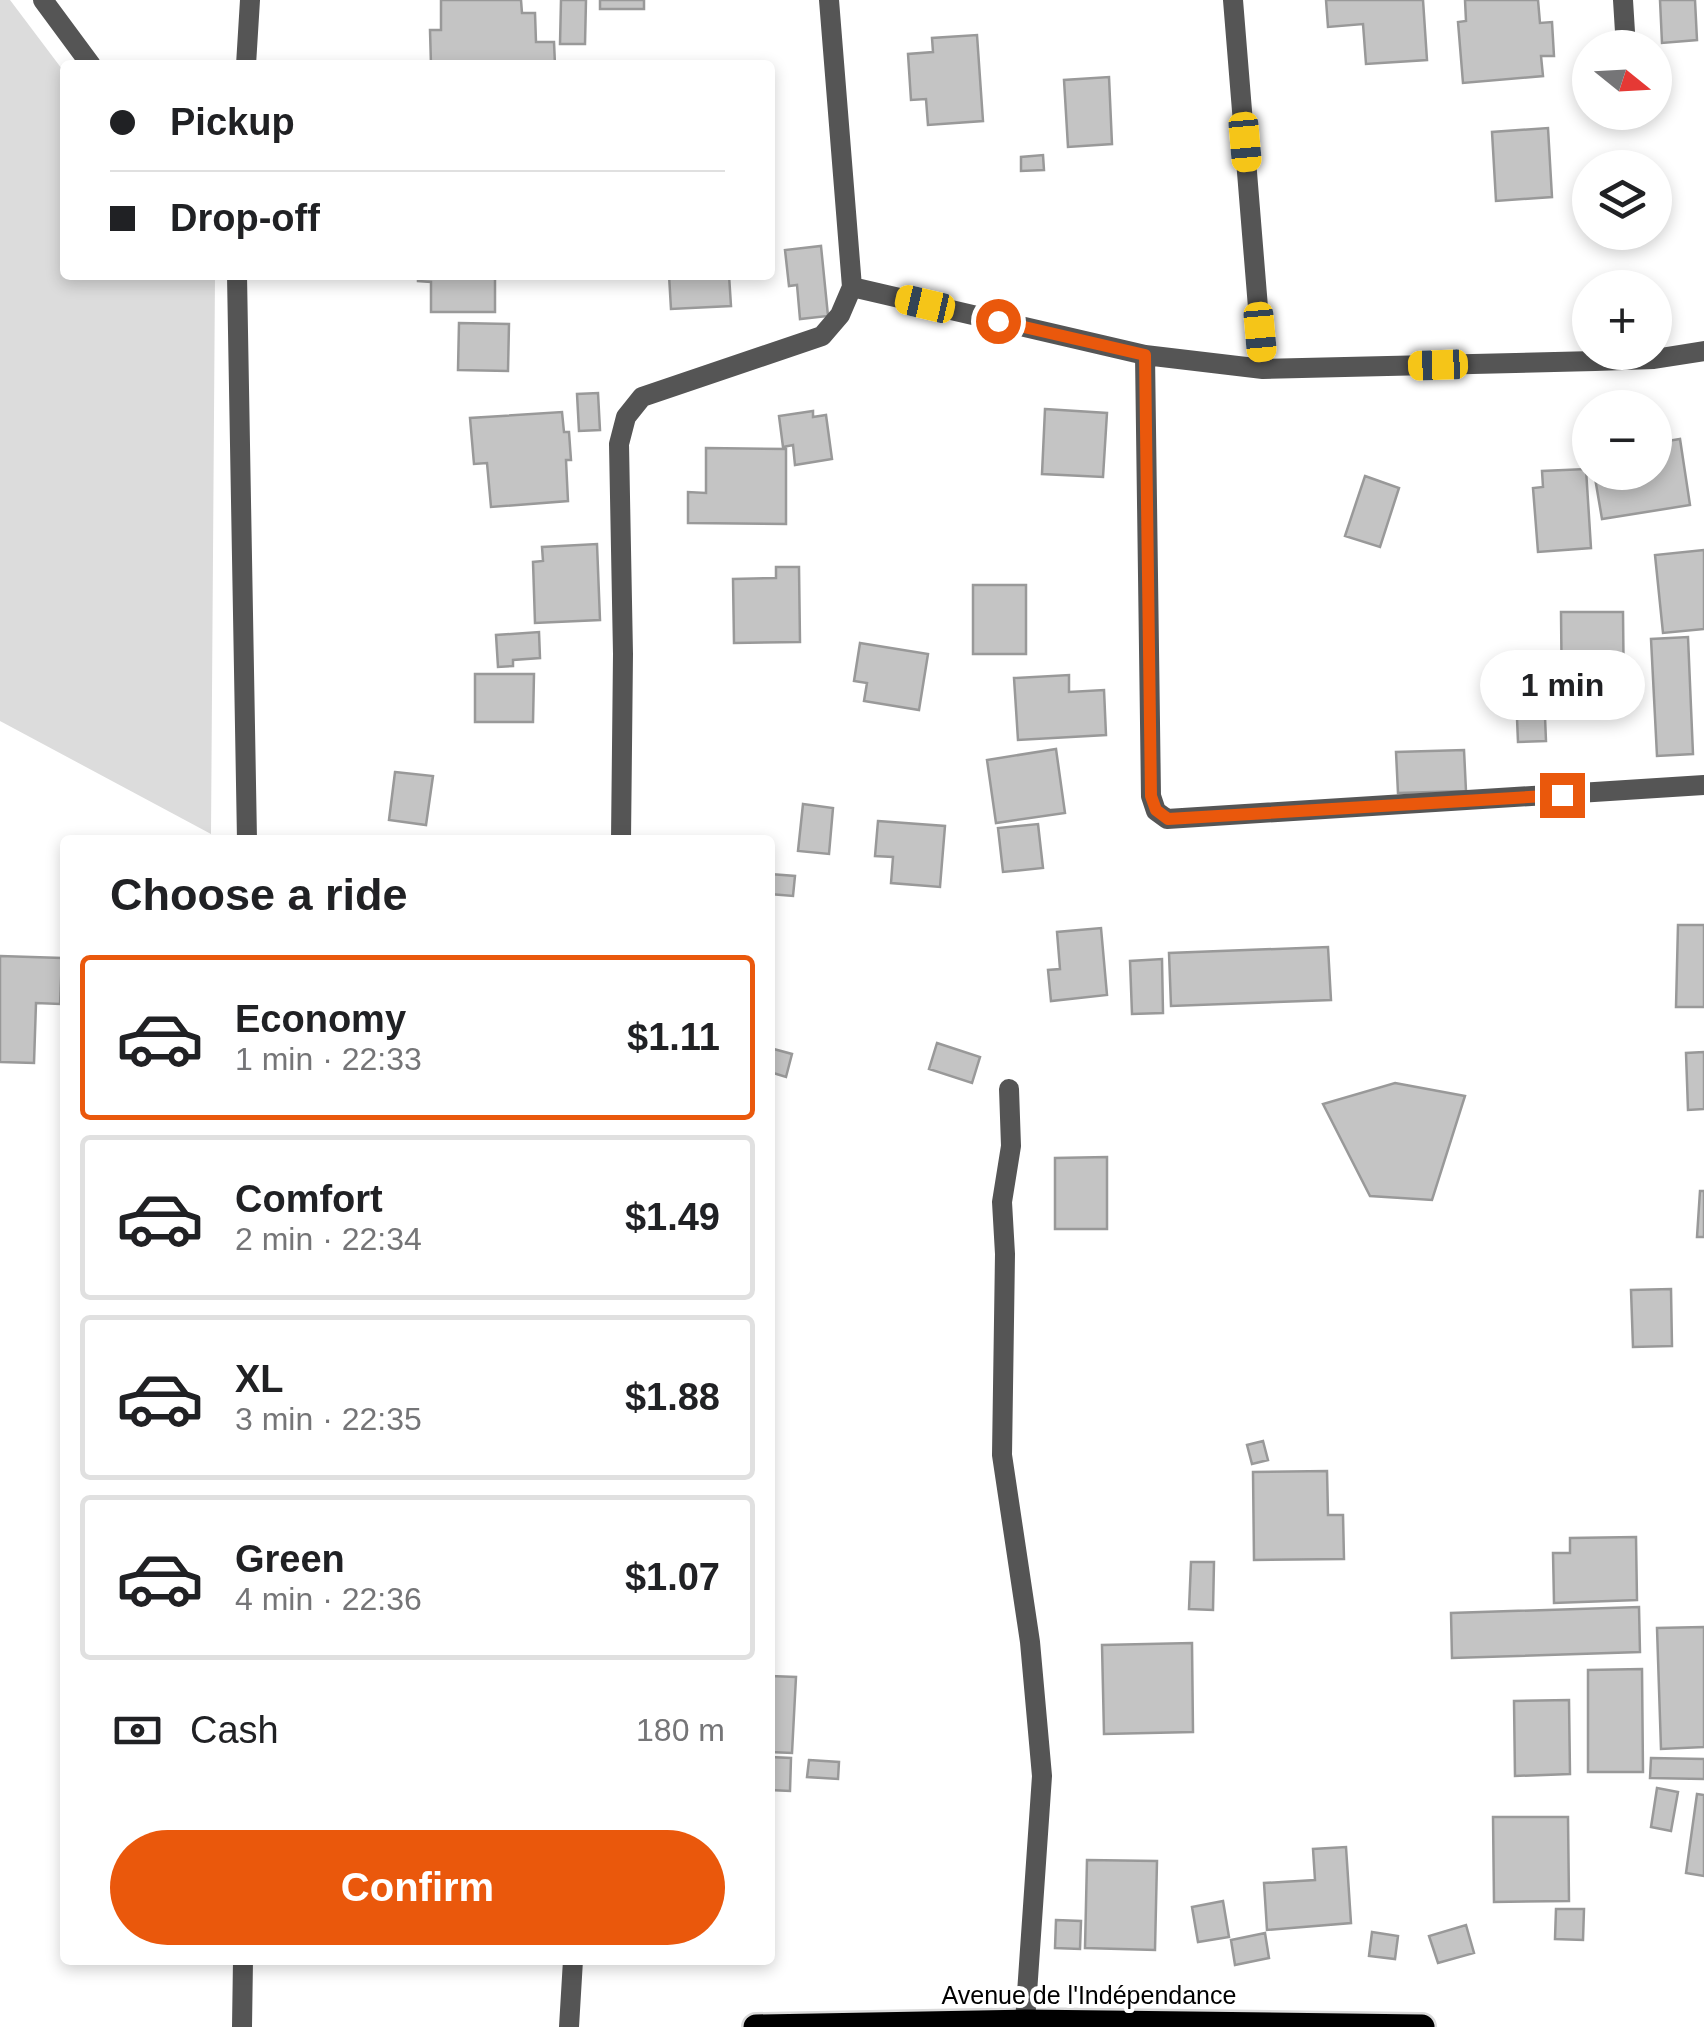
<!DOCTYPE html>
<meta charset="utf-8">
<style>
:root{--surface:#fff;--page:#f6f6f6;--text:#202124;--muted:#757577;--line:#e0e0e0;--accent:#ea580c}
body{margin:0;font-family:Arial,sans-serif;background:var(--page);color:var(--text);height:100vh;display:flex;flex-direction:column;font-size:38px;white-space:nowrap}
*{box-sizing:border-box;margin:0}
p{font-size:32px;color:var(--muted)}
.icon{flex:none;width:55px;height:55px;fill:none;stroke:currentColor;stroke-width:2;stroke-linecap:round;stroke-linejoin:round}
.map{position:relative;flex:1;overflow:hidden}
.sheet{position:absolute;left:60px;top:835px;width:715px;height:1130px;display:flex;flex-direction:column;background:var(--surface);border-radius:10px;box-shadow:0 5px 15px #0003}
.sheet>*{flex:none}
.hud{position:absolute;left:60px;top:60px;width:715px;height:220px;border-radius:10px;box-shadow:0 5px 15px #0003;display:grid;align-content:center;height:220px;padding:0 50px;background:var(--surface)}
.needle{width:65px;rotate:108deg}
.controls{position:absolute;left:1572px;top:30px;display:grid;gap:20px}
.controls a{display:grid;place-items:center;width:100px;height:100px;border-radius:50%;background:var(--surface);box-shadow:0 5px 15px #0003;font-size:50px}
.end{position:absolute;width:45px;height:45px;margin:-22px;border:12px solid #ea580c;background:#fff;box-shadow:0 0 0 5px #fff}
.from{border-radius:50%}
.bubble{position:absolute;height:70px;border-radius:35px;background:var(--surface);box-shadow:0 5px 15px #0003;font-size:32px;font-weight:600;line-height:70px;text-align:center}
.car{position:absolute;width:30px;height:60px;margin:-30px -15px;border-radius:12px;box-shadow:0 0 8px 2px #0007;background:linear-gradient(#f5c518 24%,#345 0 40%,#f5c518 0 76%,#345 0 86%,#f5c518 0)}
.hud b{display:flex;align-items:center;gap:35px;height:95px;font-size:38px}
.hud b+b{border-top:2px solid var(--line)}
.hud i{width:25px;height:25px;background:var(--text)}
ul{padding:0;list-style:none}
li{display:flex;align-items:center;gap:30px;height:165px;margin:0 20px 15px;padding:0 30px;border:5px solid var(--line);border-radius:10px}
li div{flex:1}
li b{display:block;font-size:38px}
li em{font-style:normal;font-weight:600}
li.current{border-color:var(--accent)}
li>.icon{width:90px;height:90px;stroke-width:1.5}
h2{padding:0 50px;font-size:45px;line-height:120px}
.pay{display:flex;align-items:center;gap:25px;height:110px;padding:0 50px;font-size:38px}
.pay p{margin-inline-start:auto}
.primary-button{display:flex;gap:20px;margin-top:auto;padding:20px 50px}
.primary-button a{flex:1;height:115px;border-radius:60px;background:var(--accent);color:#fff;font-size:40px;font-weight:600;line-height:115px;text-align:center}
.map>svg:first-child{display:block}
.green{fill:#dcdcdc}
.building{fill:#c4c4c4;stroke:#999;stroke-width:2.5}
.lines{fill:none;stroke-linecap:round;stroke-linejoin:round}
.primary-casing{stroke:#dbdbdb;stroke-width:30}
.street{stroke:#555;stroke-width:20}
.primary{stroke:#000;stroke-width:25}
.route{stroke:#ea580c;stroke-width:12}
.labels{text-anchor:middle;stroke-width:8;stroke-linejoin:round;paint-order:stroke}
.street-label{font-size:25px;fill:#000;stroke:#fff}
</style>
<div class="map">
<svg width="1704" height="2027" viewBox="0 0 1704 2027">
<rect width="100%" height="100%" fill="#fff"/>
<!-- green -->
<path class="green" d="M0,0h10l55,73v202h150l-4,559 -211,-113z"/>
<!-- building -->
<path class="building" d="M441,0h80l1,13h13l1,29h18l1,23h-124l-1,-35h11z
M561,0h25l-1,44h-25z
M600,0h44v9h-44z
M1326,0h97l4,60 -61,4 -3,-40 -35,3z
M1465,0h73l2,23 12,-1 2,34h-13l2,20 -80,7 -5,-61 8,-1z
M1660,0h35l2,40 -35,3z
M977,35l6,86 -55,4 -2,-26 -15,1 -3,-46 25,-2 -1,-14z
M1109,77l3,67 -44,3 -4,-67z
M1548,128l4,69 -56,4 -4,-69z
M1043,155l1,15 -23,1v-14z
M821,246l7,70 -28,3 -3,-34 -8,1 -4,-36z
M418,275h77v37h-64v-30l-13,-1z
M669,275h60l2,31 -60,3z
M459,323l50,1 -1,47 -50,-1z
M598,393l2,37 -21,1 -2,-37z
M1045,409l62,4 -4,64 -61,-3z
M813,411v6l13,-2 6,44 -37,6 -2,-20 -10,2 -4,-31z
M562,412l2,20h5l2,28h-5l2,41 -77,6 -4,-44 -13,1 -4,-46z
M1680,439l10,66 -88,14 -8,-47h61v-29z
M706,448l80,1v75l-98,-1v-31l18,1z
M1586,469l5,79 -53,4 -5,-64 10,-1 -1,-16z
M1365,476l34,12 -19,59 -35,-11z
M597,544l3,76 -65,3 -2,-61 10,-1 -1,-14z
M1704,550v79l-41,4 -8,-78z
M776,567h23l1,75 -66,1 -1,-64 43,-1z
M973,585h53v69h-53z
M1561,612h62l1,94 -62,1z
M539,632l1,26 -27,2v6l-15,1 -2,-32z
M1688,637l5,117 -36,2 -6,-117z
M860,643l68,11 -9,56 -55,-9 3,-18 -13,-2z
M475,674h59l-1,48h-58z
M1069,675v17l35,-2 2,45 -88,5 -4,-62z
M1545,717l1,24 -28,1 -1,-24z
M1056,749l9,64 -69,10 -9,-63z
M1464,750l2,41 -68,2 -2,-41z
M395,772l38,4 -7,49 -37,-5z
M803,804l30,4 -4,46 -31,-3z
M878,821l67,5 -5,61 -49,-4 2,-26 -18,-1z
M1038,824l5,44 -40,4 -5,-44z
M770,874l25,2 -2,20 -23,-2z
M1678,925h26v82h-28z
M1101,928l6,67 -56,6 -3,-31 12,-1 -3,-37z
M1328,947l3,53 -160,6 -2,-53z
M0,956l62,2 -2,46 -24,-1 -2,60 -34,-1z
M1162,959l1,54 -31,1 -2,-53z
M937,1043l43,14 -8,26 -43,-14z
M770,1048l22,6 -6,23 -16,-5z
M1704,1052v57l-16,1 -2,-57z
M1395,1083l70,13 -33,104 -62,-4 -47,-92z
M1107,1157v72h-52v-71z
M1700,1191h4v46h-7z
M1671,1289l1,57 -39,1 -2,-57z
M1263,1441l5,19 -16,4 -5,-19z
M1327,1471l1,44h15l1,44 -90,1 -1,-88z
M1636,1537l1,63 -83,3 -1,-50h17v-15z
M1191,1562h23l-1,48 -24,-1z
M1639,1607l1,45 -188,6 -1,-45z
M1704,1627v120l-43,2 -4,-121z
M1192,1643l1,89 -89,2 -2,-89z
M1642,1669l1,103h-55v-102z
M770,1676l26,1 -4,76 -22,-1z
M1569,1700l1,74 -55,2 -1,-75z
M770,1757l21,1 -1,33 -20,-1z
M1651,1758l53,1v20l-54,-1z
M809,1760l30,2 -1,17 -31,-2z
M1657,1788l21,4 -7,39 -20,-4z
M1697,1794l7,1v81l-18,-3z
M1493,1817h75l1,84 -75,1z
M1346,1847l5,76 -84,7 -3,-47 51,-3 -2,-31z
M1087,1860l70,1 -2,89 -70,-2z
M1223,1901l6,36 -31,5 -6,-35z
M1556,1909h28l-1,31 -28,-1z
M1056,1920l25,1 -1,28 -25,-1z
M1466,1925l8,28 -36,10 -9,-27z
M1372,1932l26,4 -3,23 -26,-3z
M1265,1933l4,25 -34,7 -4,-25z"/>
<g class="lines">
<defs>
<path id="primary" d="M756,2027l269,-5 397,5"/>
</defs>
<!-- primary casing -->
<use href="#primary" class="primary-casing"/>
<!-- street -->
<path class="street" d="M43,0l48,65
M1233,0l30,369
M1623,0l3,48
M246,65l4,-65
M237,275l10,565
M852,287l293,68 118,14 332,-8 59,-2 50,-8
M1145,355l6,441 5,15 11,8 537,-34
M621,840l2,-186 -4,-210 7,-27 16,-20 180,-61 18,-21 12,-28 -23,-287
M1009,1089l2,57 -9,56 3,52 -3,201 28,187 12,134 -17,246
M242,2027l1,-67
M569,2027l4,-67"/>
<!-- primary -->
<use href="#primary" class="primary"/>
</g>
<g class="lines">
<!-- route -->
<path class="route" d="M998,321l147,34 6,441 5,14 12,9 394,-24"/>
</g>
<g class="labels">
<!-- street labels -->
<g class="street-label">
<text x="1089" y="2004">Avenue de l'Indépendance</text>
</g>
</g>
</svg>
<div class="controls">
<a><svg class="needle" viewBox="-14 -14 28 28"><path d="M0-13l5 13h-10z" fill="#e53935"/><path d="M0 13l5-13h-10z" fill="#757577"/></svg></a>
<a><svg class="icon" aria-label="layers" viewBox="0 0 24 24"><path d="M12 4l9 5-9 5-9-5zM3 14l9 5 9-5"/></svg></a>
<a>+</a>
<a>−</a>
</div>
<i class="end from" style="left:998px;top:321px"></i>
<i class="end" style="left:1562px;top:795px"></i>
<div class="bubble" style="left:1480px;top:650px;width:165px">1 min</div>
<i class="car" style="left:1245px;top:142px;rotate:175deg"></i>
<i class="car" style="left:925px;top:304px;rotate:283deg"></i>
<i class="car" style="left:1260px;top:332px;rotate:175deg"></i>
<i class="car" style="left:1438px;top:365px;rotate:268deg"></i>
<div class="hud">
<b><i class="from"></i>Pickup</b>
<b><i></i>Drop-off</b>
</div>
<section class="sheet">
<h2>Choose a ride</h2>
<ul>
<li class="current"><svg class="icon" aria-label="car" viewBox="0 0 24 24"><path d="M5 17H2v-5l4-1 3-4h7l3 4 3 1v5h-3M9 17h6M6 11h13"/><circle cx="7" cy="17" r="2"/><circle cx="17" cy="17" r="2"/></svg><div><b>Economy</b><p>1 min · 22:33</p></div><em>$1.11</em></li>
<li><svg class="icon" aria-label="car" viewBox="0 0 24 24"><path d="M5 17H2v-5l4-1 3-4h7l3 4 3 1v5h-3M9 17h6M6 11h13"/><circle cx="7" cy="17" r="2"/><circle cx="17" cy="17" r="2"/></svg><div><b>Comfort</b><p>2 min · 22:34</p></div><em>$1.49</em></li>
<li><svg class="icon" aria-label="car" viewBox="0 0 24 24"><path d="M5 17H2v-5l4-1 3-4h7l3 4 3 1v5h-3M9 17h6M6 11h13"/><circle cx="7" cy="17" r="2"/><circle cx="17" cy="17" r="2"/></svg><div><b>XL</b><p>3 min · 22:35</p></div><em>$1.88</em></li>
<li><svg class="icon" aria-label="car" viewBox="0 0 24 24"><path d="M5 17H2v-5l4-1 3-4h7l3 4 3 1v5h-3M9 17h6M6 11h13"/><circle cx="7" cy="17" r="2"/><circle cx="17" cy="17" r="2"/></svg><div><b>Green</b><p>4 min · 22:36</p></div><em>$1.07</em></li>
</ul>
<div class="pay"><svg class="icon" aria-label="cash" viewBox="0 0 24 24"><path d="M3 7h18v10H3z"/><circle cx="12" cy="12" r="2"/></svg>Cash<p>180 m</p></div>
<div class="primary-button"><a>Confirm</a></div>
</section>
</div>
